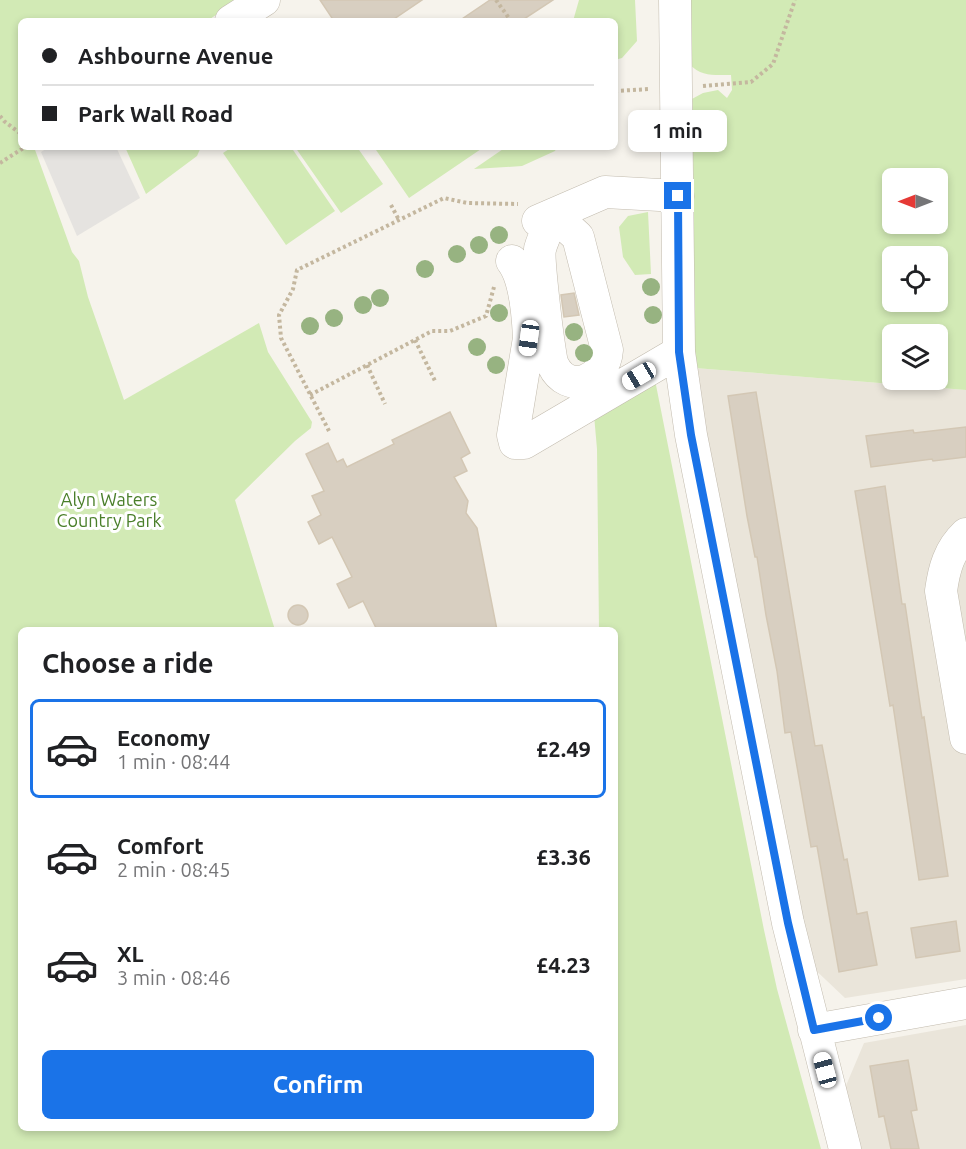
<!DOCTYPE html>
<meta charset="utf-8">
<style>
:root{--surface:#fff;--page:#f6f6f6;--text:#202124;--muted:#757577;--line:#e0e0e0;--accent:#1a73e8}
body{margin:0;font-family:Ubuntu,sans-serif;background:var(--page);color:var(--text);height:100vh;display:flex;flex-direction:column;font-size:22px;white-space:nowrap}
*{box-sizing:border-box;margin:0}
p{font-size:20px;color:var(--muted)}
.icon{flex:none;width:33px;height:33px;fill:none;stroke:currentColor;stroke-width:2;stroke-linecap:round;stroke-linejoin:round}
.map{position:relative;flex:1;overflow:hidden}
.sheet{position:absolute;left:18px;top:627px;width:600px;height:504px;display:flex;flex-direction:column;background:var(--surface);border-radius:9px;box-shadow:0 3px 9px #0003}
.sheet>*{flex:none}
.hud{position:absolute;left:18px;top:18px;width:600px;height:132px;border-radius:9px;box-shadow:0 3px 9px #0003;display:grid;align-content:center;height:132px;padding:0 24px;background:var(--surface)}
.needle{width:39px;rotate:270deg}
.buttons{position:absolute;left:882px;top:168px;display:grid;gap:12px}
.buttons a{display:grid;place-items:center;width:66px;height:66px;border-radius:9px;background:var(--surface);box-shadow:0 3px 9px #0003;font-size:30px}
.end{position:absolute;width:27px;height:27px;margin:-14px;border:8px solid #1a73e8;background:#fff;box-shadow:0 0 0 3px #fff}
.from{border-radius:50%}
.bubble{position:absolute;height:42px;border-radius:9px;background:var(--surface);box-shadow:0 3px 9px #0003;font-size:20px;font-weight:600;line-height:42px;text-align:center}
.car{position:absolute;width:18px;height:36px;margin:-18px -9px;border-radius:8px;box-shadow:0 0 4px 2px #0007;background:linear-gradient(#fff 24%,#345 0 40%,#fff 0 76%,#345 0 86%,#fff 0)}
.hud b{display:flex;align-items:center;gap:21px;height:57px;font-size:22px}
.hud b+b{border-top:2px solid var(--line)}
.hud i{width:15px;height:15px;background:var(--text)}
ul{padding:0;list-style:none}
li{display:flex;align-items:center;gap:18px;height:99px;margin:0 12px 9px;padding:0 12px;border:3px solid transparent;border-radius:9px}
li div{flex:1}
li b{display:block;font-size:22px}
li em{font-style:normal;font-weight:600}
li.on{border-color:var(--accent)}
li>.icon{width:54px;height:54px;stroke-width:1.5}
h2{padding:0 24px;font-size:27px;line-height:72px}
.action{display:flex;gap:12px;margin-top:auto;padding:12px 24px}
.action a{flex:1;height:69px;border-radius:9px;background:var(--accent);color:#fff;font-size:24px;font-weight:600;line-height:69px;text-align:center}
.map>svg:first-child{display:block}
.residential{fill:#eae5da}
.green{fill:#d2eab5;fill-rule:evenodd}
.parking{fill:#e5e3e0}
.building{fill:#d8cfc1;stroke:#d3c7b4;stroke-width:1.5}
.lines{fill:none;stroke-linecap:round;stroke-linejoin:round}
.minor-casing{stroke:#c2bbae;stroke-width:33}
.path{stroke:#c4b79f;stroke-width:4;stroke-dasharray:3 3;stroke-linecap:butt}
.minor{stroke:#fff;stroke-width:32}
.tree{fill:#97b381}
.route{stroke:#1a73e8;stroke-width:8}
.labels{text-anchor:middle;stroke-width:6;stroke-linejoin:round;paint-order:stroke}
.park-label{font-size:18px;fill:#4a7f2a;stroke:#fff}
</style>
<div class="map">
<svg width="966" height="1149" viewBox="0 0 966 1149">
<rect width="100%" height="100%" fill="#f6f3ec"/>
<!-- residential -->
<path class="residential" d="M695,368l271,22v589l-121,19 -38,-36 -106,-532z
M966,1025v124h-105l-16,-61 19,-45z"/>
<!-- green -->
<path class="green" d="M0,0h238l-31,21h-186v126h13l38,105 7,9 9,36 36,103 135,-77 9,29 44,70 -1,6 -16,13 -60,59 40,130h-254v498h594v-498h-16l-2,-181 -3,-34 61,-35 109,550 13,59 44,160h-821z
M579,0h56l2,41 -15,17 -7,2v-39h-42z
M687,0h279v390l-271,-22 -2,-223 -3,-45 13,-7 15,-3 9,8 5,-8 -1,-15c-17,0 -29,2 -42,-11zM892,178h46v46h-46zM892,256h46v46h-46zM892,334h46v46h-46z
M125,147h76l-4,9 -51,38z
M232,147h59l44,64 -49,34 -63,-92z
M295,147h62l26,37 -42,29z
M374,147h110l-75,51z
M506,147h51l-2,4 -33,15 -48,3z
M648,212l3,62 -16,1 -12,-18 -4,-30 9,-11z"/>
<!-- parking -->
<path class="parking" d="M49,147h67l24,51 -63,38 -36,-84z"/>
<!-- building -->
<path class="building" d="M320,0h102l-31,21h-57z
M490,0h63l-32,21h-62z
M574,293l5,22 -15,2 -3,-22z
M756,392l59,354 7,-1 22,115 3,-1 10,55 10,-2 10,53 -38,7 -22,-126 -6,1 -20,-115 -6,1 -8,-62 -11,-56 -9,-58h-2l-8,-41 -19,-120z
M450,412l20,41 -9,5 6,13 -13,6 14,24 -2,12 11,15 20,102h-120l-14,-29 -14,7 -12,-24 15,-7 -20,-40 -13,7 -11,-22 13,-7 -9,-19 12,-5 -18,-37 22,-11 9,19 6,-3 4,8 47,-23 -2,-4z
M966,427v30l-33,4 -1,-2 -61,8 -5,-31 47,-6 1,3z
M885,486l17,118h3l17,114 2,-1 24,159 -29,4 -26,-175 -3,1 -35,-215z
M288 615a10 10 0 1 1 20 0a10 10 0 1 1-20 0Z
M956,921l4,30 -44,7 -5,-30z
M908,1060l9,50 -6,1 8,38h-28l-7,-33 -5,1 -9,-51z"/>
<g class="lines">
<defs>
<path id="minor" d="M675,0l4,352 12,83 97,488 57,226
M231,21l33,-21
M554,215l24,22 29,113c-2,32 -40,45 -54,15 -4,-8 -15,-106 -13,-116 3,-11 9,-23 14,-34z
M538,221l67,-29 73,4
M512,261c13,17 16,56 17,77l-16,97 2,8h9l155,-91
M966,534c-17,16 -22,35 -25,57l25,147
M814,1030l152,-27"/>
</defs>
<!-- minor casing -->
<use href="#minor" class="minor-casing"/>
<!-- path -->
<path class="path" d="M496,0l15,21
M703,86l48,-4 22,-18 22,-64
M615,91l35,-2
M0,116l4,5 17,13
M0,163l25,-16
M391,205l8,15
M415,340l20,41
M367,365l18,39
M310,395l122,-64h18l36,-15 8,-29
M329,431l-48,-93 -2,-23 14,-26 4,-19 147,-72 23,5 51,1"/>
<!-- minor -->
<use href="#minor" class="minor"/>
</g>
<!-- trees -->
<g class="tree">
<circle cx="499" cy="235" r="9"/>
<circle cx="479" cy="245" r="9"/>
<circle cx="457" cy="254" r="9"/>
<circle cx="425" cy="269" r="9"/>
<circle cx="651" cy="287" r="9"/>
<circle cx="380" cy="298" r="9"/>
<circle cx="363" cy="305" r="9"/>
<circle cx="499" cy="313" r="9"/>
<circle cx="653" cy="315" r="9"/>
<circle cx="334" cy="318" r="9"/>
<circle cx="310" cy="326" r="9"/>
<circle cx="574" cy="332" r="9"/>
<circle cx="477" cy="347" r="9"/>
<circle cx="584" cy="353" r="9"/>
<circle cx="496" cy="365" r="9"/>
</g>
<g class="lines">
<!-- route -->
<path class="route" d="M678,196l1,156 12,83 97,488 26,107 65,-12"/>
</g>
<g class="labels">
<!-- park labels -->
<g class="park-label">
<text x="109" y="506">Alyn Waters<tspan x="109" dy="21">Country Park</tspan></text>
</g>
</g>
</svg>
<div class="buttons">
<a><svg class="needle" viewBox="-14 -14 28 28"><path d="M0-13l5 13h-10z" fill="#e53935"/><path d="M0 13l5-13h-10z" fill="#757577"/></svg></a>
<a><svg class="icon" aria-label="locate" viewBox="0 0 24 24"><circle cx="12" cy="12" r="6"/><path d="M12 2v4M12 18v4M2 12h4M18 12h4"/></svg></a>
<a><svg class="icon" aria-label="layers" viewBox="0 0 24 24"><path d="M12 4l9 5-9 5-9-5zM3 14l9 5 9-5"/></svg></a>
</div>
<i class="end from" style="left:879px;top:1018px"></i>
<i class="end" style="left:678px;top:196px"></i>
<div class="bubble" style="left:628px;top:110px;width:99px">1 min</div>
<i class="car" style="left:529px;top:338px;rotate:188deg"></i>
<i class="car" style="left:639px;top:376px;rotate:239deg"></i>
<i class="car" style="left:825px;top:1070px;rotate:345deg"></i>
<div class="hud">
<b><i class="from"></i>Ashbourne Avenue</b>
<b><i></i>Park Wall Road</b>
</div>
<section class="sheet">
<h2>Choose a ride</h2>
<ul>
<li class="on"><svg class="icon" aria-label="car" viewBox="0 0 24 24"><path d="M5 17H2v-5l4-1 3-4h7l3 4 3 1v5h-3M9 17h6M6 11h13"/><circle cx="7" cy="17" r="2"/><circle cx="17" cy="17" r="2"/></svg><div><b>Economy</b><p>1 min · 08:44</p></div><em>£2.49</em></li>
<li><svg class="icon" aria-label="car" viewBox="0 0 24 24"><path d="M5 17H2v-5l4-1 3-4h7l3 4 3 1v5h-3M9 17h6M6 11h13"/><circle cx="7" cy="17" r="2"/><circle cx="17" cy="17" r="2"/></svg><div><b>Comfort</b><p>2 min · 08:45</p></div><em>£3.36</em></li>
<li><svg class="icon" aria-label="car" viewBox="0 0 24 24"><path d="M5 17H2v-5l4-1 3-4h7l3 4 3 1v5h-3M9 17h6M6 11h13"/><circle cx="7" cy="17" r="2"/><circle cx="17" cy="17" r="2"/></svg><div><b>XL</b><p>3 min · 08:46</p></div><em>£4.23</em></li>
</ul>
<div class="action"><a>Confirm</a></div>
</section>
</div>
